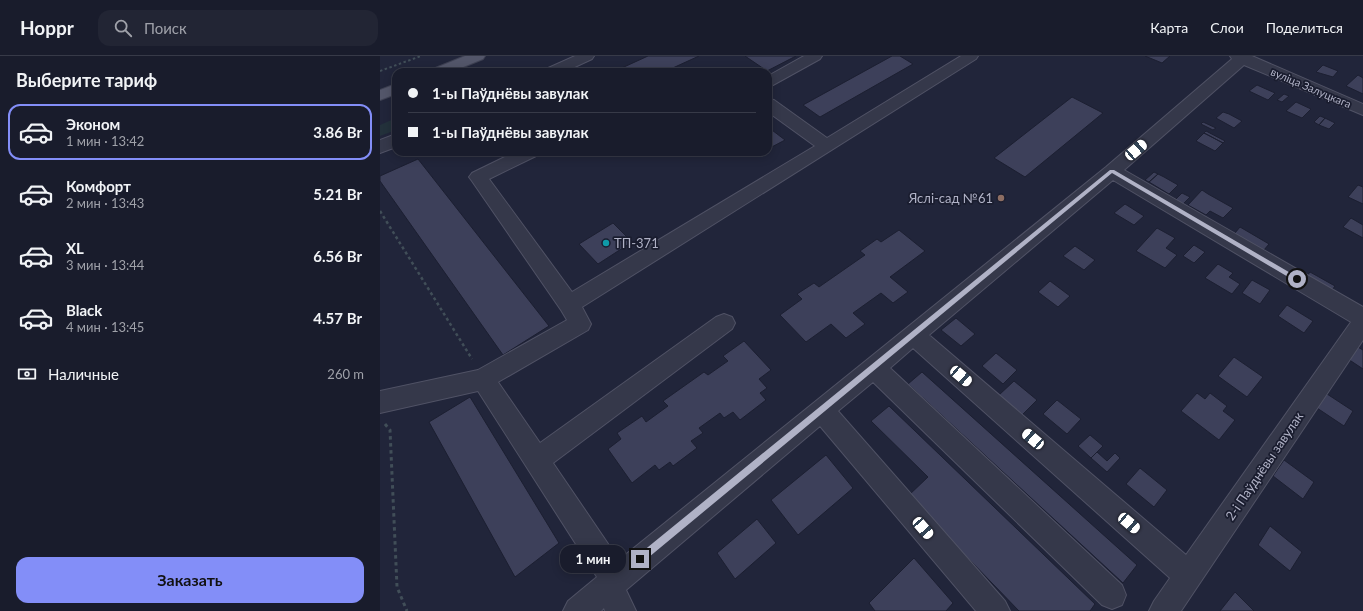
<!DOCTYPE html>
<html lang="ru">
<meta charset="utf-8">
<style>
:root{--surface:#191c2c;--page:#222534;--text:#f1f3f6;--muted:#9fa1a9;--line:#373a48;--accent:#838ef8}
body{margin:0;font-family:Lato,sans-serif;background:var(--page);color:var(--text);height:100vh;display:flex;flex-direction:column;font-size:15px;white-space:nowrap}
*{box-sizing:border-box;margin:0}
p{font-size:13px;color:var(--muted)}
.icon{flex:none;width:22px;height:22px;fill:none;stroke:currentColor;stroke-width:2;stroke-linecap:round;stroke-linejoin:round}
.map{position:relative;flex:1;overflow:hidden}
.panel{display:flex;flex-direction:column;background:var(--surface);width:380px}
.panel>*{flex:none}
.top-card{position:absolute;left:12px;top:12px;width:380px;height:88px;border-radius:12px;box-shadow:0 2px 10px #0003,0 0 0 1px var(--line);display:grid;align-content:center;height:88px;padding:0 16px;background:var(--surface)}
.end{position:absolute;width:18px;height:18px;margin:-9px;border:5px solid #b0b2c6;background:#111;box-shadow:0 0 0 2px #111}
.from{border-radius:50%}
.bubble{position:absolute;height:28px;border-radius:12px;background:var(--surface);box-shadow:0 2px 10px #0003,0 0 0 1px var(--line);font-size:13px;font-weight:700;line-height:28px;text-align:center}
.car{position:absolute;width:12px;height:24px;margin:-12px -6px;border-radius:5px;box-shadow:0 0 3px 1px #0007;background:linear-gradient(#fff 24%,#345 0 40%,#fff 0 76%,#345 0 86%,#fff 0)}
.top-card b{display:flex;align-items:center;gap:14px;height:38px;font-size:15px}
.top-card b+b{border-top:1px solid var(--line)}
.top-card i{width:10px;height:10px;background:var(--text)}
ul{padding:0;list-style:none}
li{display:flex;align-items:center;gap:12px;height:56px;margin:0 8px 6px;padding:0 8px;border:2px solid transparent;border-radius:12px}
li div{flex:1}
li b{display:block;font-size:15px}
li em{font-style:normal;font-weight:700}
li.on{border-color:var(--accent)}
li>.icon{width:36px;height:36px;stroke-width:1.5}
h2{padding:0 16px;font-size:18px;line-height:48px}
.pay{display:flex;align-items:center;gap:10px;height:44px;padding:0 16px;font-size:15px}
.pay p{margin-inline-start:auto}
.action{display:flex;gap:8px;margin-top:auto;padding:8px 16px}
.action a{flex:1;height:46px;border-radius:12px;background:var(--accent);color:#111;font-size:16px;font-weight:700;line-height:46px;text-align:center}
header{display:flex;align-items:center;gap:24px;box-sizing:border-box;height:56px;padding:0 20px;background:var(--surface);border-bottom:1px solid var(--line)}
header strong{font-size:19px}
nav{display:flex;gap:22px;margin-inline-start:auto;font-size:14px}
.search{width:280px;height:36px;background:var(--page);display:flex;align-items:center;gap:10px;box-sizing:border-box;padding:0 14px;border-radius:12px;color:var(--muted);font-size:15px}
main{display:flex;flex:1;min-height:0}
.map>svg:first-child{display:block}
.green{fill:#23313b}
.building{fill:#3d405a;stroke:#1c1f31}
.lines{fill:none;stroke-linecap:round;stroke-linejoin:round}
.minor-casing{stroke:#505265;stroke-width:2}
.major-casing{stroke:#3e4153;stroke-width:2}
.path-far2{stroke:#414e58;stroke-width:2;stroke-dasharray:2.5 2.5;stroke-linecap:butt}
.path-far1{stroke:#414e58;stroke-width:2.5;stroke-dasharray:3 3;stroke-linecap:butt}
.path{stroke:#414e58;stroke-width:3;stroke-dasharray:3.5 3.5;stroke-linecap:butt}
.minor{fill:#35384a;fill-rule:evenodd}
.major{fill:#53566a;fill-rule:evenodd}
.route{fill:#b0b2c6}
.education-dot{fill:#8d6e63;stroke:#1a1d2f;stroke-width:1.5}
.culture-dot{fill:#0f9aa8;stroke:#1a1d2f;stroke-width:1.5}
.labels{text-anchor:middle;stroke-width:3.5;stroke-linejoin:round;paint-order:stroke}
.far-street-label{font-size:11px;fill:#b0b2c6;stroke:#1a1d2f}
.poi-label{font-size:13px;fill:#b0b2c6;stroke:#1a1d2f;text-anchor:end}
.street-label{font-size:13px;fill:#b0b2c6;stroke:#1a1d2f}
</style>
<header>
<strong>Hoppr</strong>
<div class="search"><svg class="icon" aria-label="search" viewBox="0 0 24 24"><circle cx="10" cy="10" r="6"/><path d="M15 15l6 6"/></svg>Поиск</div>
<nav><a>Карта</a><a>Слои</a><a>Поделиться</a></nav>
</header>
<main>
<section class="panel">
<h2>Выберите тариф</h2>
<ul>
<li class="on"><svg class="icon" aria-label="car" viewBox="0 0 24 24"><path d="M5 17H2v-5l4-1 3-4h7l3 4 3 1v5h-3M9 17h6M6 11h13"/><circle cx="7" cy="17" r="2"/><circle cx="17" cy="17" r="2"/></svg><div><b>Эконом</b><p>1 мин · 13:42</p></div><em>3.86 Br</em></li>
<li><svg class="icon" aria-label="car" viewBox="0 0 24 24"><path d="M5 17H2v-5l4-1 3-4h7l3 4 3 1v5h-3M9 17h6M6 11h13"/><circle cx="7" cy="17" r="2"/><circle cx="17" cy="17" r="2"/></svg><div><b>Комфорт</b><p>2 мин · 13:43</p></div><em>5.21 Br</em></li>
<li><svg class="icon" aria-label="car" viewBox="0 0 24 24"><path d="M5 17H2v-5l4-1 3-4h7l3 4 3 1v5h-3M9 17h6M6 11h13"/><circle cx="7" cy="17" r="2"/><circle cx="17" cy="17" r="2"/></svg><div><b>XL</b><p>3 мин · 13:44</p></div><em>6.56 Br</em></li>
<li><svg class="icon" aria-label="car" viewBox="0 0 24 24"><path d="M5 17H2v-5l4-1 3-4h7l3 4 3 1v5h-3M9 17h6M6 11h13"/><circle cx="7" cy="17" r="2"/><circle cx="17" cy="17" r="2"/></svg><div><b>Black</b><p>4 мин · 13:45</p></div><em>4.57 Br</em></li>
</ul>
<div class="pay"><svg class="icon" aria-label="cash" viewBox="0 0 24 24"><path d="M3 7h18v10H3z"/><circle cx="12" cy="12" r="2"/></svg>Наличные<p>260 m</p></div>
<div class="action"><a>Заказать</a></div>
</section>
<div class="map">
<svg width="983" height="555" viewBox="0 0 983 555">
<rect width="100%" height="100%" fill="#21253a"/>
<!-- green -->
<path class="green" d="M16,62v12l-16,6v-11z"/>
<!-- building -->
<path class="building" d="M268,0h51l-35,16h-51z
M365,0h51l-29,15z
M512,0h8l13,8 -93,53 -17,-12z
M765,0h25l-8,7z
M943,9l15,6 -5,6 -17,-5z
M978,19l5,3v16l-17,-8z
M877,29l18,8 -7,7 -19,-9z
M904,38l5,2 -7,6 -5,-2z
M692,41l31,16 -78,64 -31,-19z
M916,46l15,7 -9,9 -16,-7z
M843,56l6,2 13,7 -8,7 -18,-10z
M940,60l5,2 -6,7 -5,-3z
M945,62l10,5 -6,6 -10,-4z
M823,66l13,6 -3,2 -12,-6z
M388,71l17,13 -17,9z
M826,75l19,10 -2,2 -19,-10z
M824,77l6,3 13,7 -8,8 -19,-10z
M38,103l131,167 -46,29 -123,-174v-5z
M774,116l4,2 -9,8 -4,-2z
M778,118l6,3 14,8 -9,9 -20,-12z
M978,129l5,2v17l-15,-7z
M822,134l6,4 25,14 -10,10 -13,-7 -4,4 -18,-10z
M802,137l8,4 -7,7 -8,-4z
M745,148l19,12 -10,9 -20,-12z
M971,162l12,7v13l-20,-11z
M233,167l19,19 -34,22 -19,-20z
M860,171l29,17 -10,12 -29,-17z
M777,172l18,10 -9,10 11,7 -12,13 -29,-17z
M519,174l26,21 -35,26 18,15 -15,11 -12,-10 -28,20 12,11 -19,14 -15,-14 -25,18 -26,-27 22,-16 -5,-5 17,-11 5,4 46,-32 -5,-4 17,-12 4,3z
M814,189l11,7 -11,11 -11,-7z
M695,190l20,14 -11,10 -21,-14z
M838,208l15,9 -4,4 11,7 -8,10 -27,-16z
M930,216l25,14 -8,11 -25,-15z
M872,224l18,10 -10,14 -18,-11z
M670,225l20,15 -12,11 -20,-15z
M907,249l26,16 -9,12 -26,-17z
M576,262l19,16 -14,12 -20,-16z
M364,285l27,29 -12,9 8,9 -7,5 6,7 -26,20 -7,-8 -9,6 -4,-5 -21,15 4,5 -12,8 6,7 -24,18 -3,-4 -11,8 -4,-5 -23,18 -24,-34 13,-10 -4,-6 25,-17 4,6 22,-16 -5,-5 41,-29 4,3 20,-14 -5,-5z
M976,290l7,4v19l-15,-10z
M616,297l21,17 -14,14 -21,-18z
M854,301l29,20 -16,20 -29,-21z
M542,316l215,193 -14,18 -215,-199z
M634,325l23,19 -15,15 -23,-20z
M944,336l29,19 -9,15 -30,-20z
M817,337l8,6 5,-6 17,13 -4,5 12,9 -16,20 -38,-29z
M90,341l89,146 -44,34 -86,-155z
M677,344l24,19 -14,15 -24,-20z
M509,350l206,198 -5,7h-71l-111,-115 20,-19 -57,-56z
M710,379l13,11 -12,12 -13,-12z
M717,396l10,9 8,-8 5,5 -13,14 -16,-14z
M446,399l27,33 -55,47 -27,-35z
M904,404l30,22 -11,17 -30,-23z
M760,412l27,22 -13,17 -28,-23z
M377,463l19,24 -41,36 -18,-26z
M890,470l32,26 -12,19 -32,-26z
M534,502l39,45 -7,8h-71l-6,-8z
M855,536l19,19h-34z"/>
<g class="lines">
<defs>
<path id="minor" d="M195,0h19l-2,3 -28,13h-21l3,-3z
M424,0h18l-2,3 -47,26 -5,2v-11z
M581,0h17l-2,3 -394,248 9,17 -3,6 -90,52 42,61 176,-126 8,-3 8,3 3,6 -3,6 -179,134 66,97 487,-393 126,-108 -2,-3h22l111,48v11l-119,-50 -120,105 239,137v33l-182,271h-32l5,-10 16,-23 -257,-230 -23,20 232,217 4,10 -4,10 -10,4 -10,-4 -229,-223 -35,29 167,190 5,10h-34l-156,-185 -194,164 10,21h-31l-1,-3 -3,3h-38l5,-10 29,-24 -119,-186 -98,22v-22l98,-21 89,-50 -6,-10 -89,-129 -3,-4 3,-4 43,-21h24l-3,4 -47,23 83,113 243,-146 -47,-34v-13l6,1 53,38zM733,124l238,142 -165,233 -257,-220z
M16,78v13l-16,6v-13z"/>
<path id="major" d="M85,0h20l-2,3 -32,13h-21l3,-3z
M16,28v10l-16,6v-10z"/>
</defs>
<!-- minor casing -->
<use href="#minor" class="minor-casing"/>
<!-- major casing -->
<use href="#major" class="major-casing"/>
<!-- path-far2 -->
<path class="path-far2" d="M0,15l41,-15"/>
<!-- path-far1 -->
<path class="path-far1" d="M0,155l92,148"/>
<!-- path -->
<path class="path" d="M5,368l5,6 7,157 10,24"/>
<!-- minor -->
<use href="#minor" class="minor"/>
<!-- major -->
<use href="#major" class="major"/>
</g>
<!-- route -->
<path class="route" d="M730,114h4l185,108v3h-4l-183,-108 -469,389 -3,2 -3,-2 -1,-3 1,-3z"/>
<!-- markers -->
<circle class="education-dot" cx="621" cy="142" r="4"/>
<circle class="culture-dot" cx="226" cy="187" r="4"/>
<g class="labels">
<!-- far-street labels -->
<g class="far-street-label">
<text transform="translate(931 32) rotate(23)" y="4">вуліца Залуцкага</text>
</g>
<!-- poi labels -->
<g class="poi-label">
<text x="613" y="147">Яслі-сад №61</text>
<text x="234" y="192" text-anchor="start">ТП-371</text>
</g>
<!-- street labels -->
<g class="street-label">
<text transform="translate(884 410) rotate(-56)" y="5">2-і Паўднёвы завулак</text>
</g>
</g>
</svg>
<i class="end from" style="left:917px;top:223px"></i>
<i class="end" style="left:260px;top:503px"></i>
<div class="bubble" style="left:180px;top:489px;width:66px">1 мин</div>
<i class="car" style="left:756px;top:94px;rotate:49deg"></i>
<i class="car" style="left:581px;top:320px;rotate:131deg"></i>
<i class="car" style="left:653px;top:383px;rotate:311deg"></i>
<i class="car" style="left:749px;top:467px;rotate:131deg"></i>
<i class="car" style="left:543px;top:472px;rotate:139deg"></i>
<div class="top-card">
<b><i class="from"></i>1-ы Паўднёвы завулак</b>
<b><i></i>1-ы Паўднёвы завулак</b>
</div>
</div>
</main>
